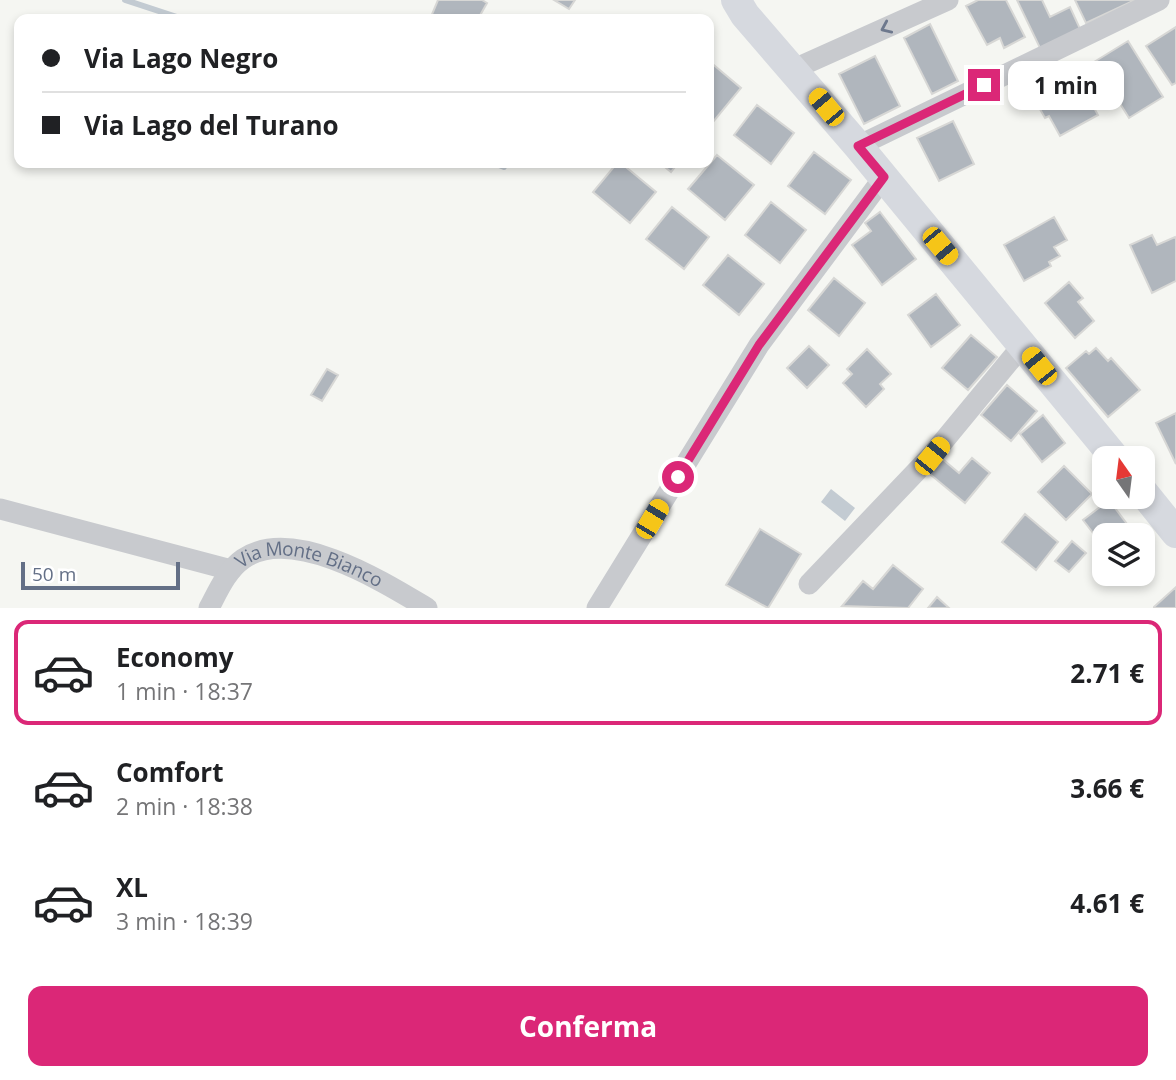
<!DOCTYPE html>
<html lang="it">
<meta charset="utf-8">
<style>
:root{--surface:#fff;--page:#f2f2f2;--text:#202124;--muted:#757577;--line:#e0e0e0;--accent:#db2777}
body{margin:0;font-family:"Open Sans",sans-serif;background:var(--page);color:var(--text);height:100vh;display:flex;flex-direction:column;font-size:26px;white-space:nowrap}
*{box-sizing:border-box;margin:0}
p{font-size:23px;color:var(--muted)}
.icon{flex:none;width:38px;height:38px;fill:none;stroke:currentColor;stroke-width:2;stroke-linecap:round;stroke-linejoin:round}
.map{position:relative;height:608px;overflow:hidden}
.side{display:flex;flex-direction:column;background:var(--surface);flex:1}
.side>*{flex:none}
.banner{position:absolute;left:14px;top:14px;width:700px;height:154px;border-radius:14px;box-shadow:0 4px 10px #0003;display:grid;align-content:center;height:154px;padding:0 28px;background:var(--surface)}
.needle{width:46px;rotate:346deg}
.tools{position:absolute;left:1092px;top:446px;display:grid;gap:14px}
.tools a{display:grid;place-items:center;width:63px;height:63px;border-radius:14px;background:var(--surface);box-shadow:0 4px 10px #0003;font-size:35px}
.scale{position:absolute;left:21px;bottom:18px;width:159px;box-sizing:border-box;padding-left:7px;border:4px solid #636f86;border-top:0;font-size:19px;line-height:24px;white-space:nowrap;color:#636f86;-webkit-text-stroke:5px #fff;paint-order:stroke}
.end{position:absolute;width:32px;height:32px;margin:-16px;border:9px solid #db2777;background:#fff;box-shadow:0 0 0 4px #fff}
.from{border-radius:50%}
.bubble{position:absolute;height:49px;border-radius:14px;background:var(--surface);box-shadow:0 4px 10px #0003;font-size:23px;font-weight:700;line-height:49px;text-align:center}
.car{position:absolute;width:21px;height:42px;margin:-21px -10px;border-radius:9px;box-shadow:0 0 5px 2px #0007;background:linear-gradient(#f5c518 24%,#345 0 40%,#f5c518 0 76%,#345 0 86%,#f5c518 0)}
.banner b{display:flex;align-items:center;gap:24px;height:66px;font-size:26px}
.banner b+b{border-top:2px solid var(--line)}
.banner i{width:18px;height:18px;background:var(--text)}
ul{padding:12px 0 0;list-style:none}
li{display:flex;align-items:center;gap:21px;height:105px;margin:0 14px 10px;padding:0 14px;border:4px solid transparent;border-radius:14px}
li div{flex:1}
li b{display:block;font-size:26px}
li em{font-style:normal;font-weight:700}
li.current{border-color:var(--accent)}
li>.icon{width:63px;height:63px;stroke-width:1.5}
.action{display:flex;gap:14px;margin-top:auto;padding:14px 28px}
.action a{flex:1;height:80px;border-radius:14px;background:var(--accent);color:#fff;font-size:28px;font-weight:700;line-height:80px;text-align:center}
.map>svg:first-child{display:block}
.water{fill:#c3cbd2}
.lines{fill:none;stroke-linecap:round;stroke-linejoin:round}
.stream{stroke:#c3cbd2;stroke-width:6}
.building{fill:#b0b6bd;stroke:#d7d7d5;stroke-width:2}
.street{stroke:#c8cace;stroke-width:21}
.secondary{stroke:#d6d9df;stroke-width:30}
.oneway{stroke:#6d788d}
.route{stroke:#db2777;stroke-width:9}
.labels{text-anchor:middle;stroke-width:7;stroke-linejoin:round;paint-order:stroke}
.street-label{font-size:19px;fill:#636f86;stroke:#fff}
</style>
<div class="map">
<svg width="1176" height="608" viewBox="0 0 1176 608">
<rect width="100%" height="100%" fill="#f5f6f2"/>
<!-- water -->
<path class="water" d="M831,489l24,19 -10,13 -24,-19z"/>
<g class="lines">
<!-- stream -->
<path class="stream" d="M125,0l58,19
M494,163l10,4"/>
</g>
<!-- building -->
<path class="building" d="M438,0h44l5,3 -9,16h-48z
M554,0h21l-6,9z
M978,0h28l19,37 -21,11 -4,-10 -13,7 -21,-39z
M1017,0h25l8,17 20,-10 11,24 -40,19z
M1075,0h60l-49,23z
M930,24l28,57 -26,13 -28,-56z
M1176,27v56l-4,2 -26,-39z
M1128,41l35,56 -34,21 -35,-56z
M875,56l25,50 -36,18 -25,-50z
M709,61l32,27 -28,34 -4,-4z
M1070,64l28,51 -38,21 -11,-20 -4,2 -17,-30z
M757,105l37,28 -23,31 -37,-29z
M953,121l21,43 -35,17 -22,-43z
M814,152l37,28 -26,34 -37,-28z
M717,155l37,30 -29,35 -37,-31z
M617,163h4l35,29 -26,31 -37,-31z
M660,163h18l-7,9z
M771,202l35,28 -26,33 -35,-28z
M672,207l37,30 -25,32 -38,-30z
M880,212l36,47 -34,26 -30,-40 19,-14 -6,-8z
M1054,217l13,23 -13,7 6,9 -11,6 2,4 -27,15 -20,-36z
M1152,235l5,10 18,-8 1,2v42l-24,12 -22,-48z
M728,255l36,29 -25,31 -36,-30z
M834,278l31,25 -26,33 -31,-26z
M1069,282l14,16 -5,4 16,19 -19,17 -30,-35z
M936,294l24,31 -29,22 -23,-32z
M971,335l26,22 -29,33 -26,-22z
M809,346l20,19 -22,23 -20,-20z
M1096,348l12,13 3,-3 29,32 -32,27 -42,-49 20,-17 3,3z
M867,349l24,25 -11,10 4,5 -18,18 -23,-24 9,-9 -5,-5z
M327,369l11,6 -16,26 -11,-6z
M1007,385l30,26 -26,30 -30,-26z
M1176,413v51l-20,-41z
M1043,415l22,28 -23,19 -22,-28z
M939,456l20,17 13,-15 18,15 -25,30 -39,-32z
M1064,466l28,28 -26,26 -28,-28z
M1109,500l27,36h-32l-1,10 -20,-26z
M1025,514l33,28 -22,28 -34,-28z
M760,529l41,25 -33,54 -42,-23z
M1072,541l14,12 -17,19 -14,-11z
M893,565l30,24 -15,19 -66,-2 21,-25 10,8z
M1104,565v9h11l-8,8 -10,-10z
M1176,587v21h-22v-1z
M937,597l12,11h-21z"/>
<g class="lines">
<!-- street -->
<g class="street">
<path d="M794,69l154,-69"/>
<path d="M858,146l301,-146"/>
<path d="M0,509l231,61"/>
<path d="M809,584l123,-129 90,-109"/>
<path id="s1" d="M209,608c9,-17 18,-38 34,-49 49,-34 139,22 184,49"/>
<path d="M597,608l162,-263 125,-168"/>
</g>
<!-- secondary -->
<path class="secondary" d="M736,0l9,15 113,131 257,312
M1143,492l33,41"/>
</g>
<!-- one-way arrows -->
<defs><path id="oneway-chevron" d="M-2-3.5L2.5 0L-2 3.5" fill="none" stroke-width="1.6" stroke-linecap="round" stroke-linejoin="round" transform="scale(1.75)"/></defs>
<use class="oneway" href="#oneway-chevron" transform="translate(886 28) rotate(156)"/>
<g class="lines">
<!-- route -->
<path class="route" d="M678,477l81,-132 125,-168 -26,-31 126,-61"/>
</g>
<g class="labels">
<!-- street labels -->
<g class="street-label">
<text dy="7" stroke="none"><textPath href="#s1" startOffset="130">Via Monte Bianco</textPath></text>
</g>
</g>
</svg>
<div class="tools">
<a><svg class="needle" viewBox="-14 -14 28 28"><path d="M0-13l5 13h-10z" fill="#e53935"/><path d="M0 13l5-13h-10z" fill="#757577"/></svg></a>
<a><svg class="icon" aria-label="layers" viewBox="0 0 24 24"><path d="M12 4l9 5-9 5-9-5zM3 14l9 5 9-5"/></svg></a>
</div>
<div class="scale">50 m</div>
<i class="end from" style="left:678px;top:477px"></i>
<i class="end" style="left:984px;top:85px"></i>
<div class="bubble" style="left:1008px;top:61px;width:116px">1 min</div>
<i class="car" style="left:826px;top:107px;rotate:320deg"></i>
<i class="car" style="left:940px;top:246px;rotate:140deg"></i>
<i class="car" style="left:1039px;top:366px;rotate:321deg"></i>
<i class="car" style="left:932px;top:456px;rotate:39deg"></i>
<i class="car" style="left:652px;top:519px;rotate:31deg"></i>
<div class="banner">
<b><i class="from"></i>Via Lago Negro</b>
<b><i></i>Via Lago del Turano</b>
</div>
</div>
<section class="side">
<ul>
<li class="current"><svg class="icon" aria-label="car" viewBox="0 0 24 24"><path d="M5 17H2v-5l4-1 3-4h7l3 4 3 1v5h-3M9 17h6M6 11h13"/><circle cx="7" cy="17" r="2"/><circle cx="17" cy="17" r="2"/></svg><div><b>Economy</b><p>1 min · 18:37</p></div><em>2.71 €</em></li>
<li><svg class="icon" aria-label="car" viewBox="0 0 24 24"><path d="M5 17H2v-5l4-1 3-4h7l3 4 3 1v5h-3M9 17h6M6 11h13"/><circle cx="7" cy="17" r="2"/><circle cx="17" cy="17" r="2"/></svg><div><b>Comfort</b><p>2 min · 18:38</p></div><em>3.66 €</em></li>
<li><svg class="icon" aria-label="car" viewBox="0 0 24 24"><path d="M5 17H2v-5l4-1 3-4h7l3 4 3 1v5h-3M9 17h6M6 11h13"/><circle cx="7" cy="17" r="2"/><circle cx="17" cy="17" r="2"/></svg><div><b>XL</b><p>3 min · 18:39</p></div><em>4.61 €</em></li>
</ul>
<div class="action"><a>Conferma</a></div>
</section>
